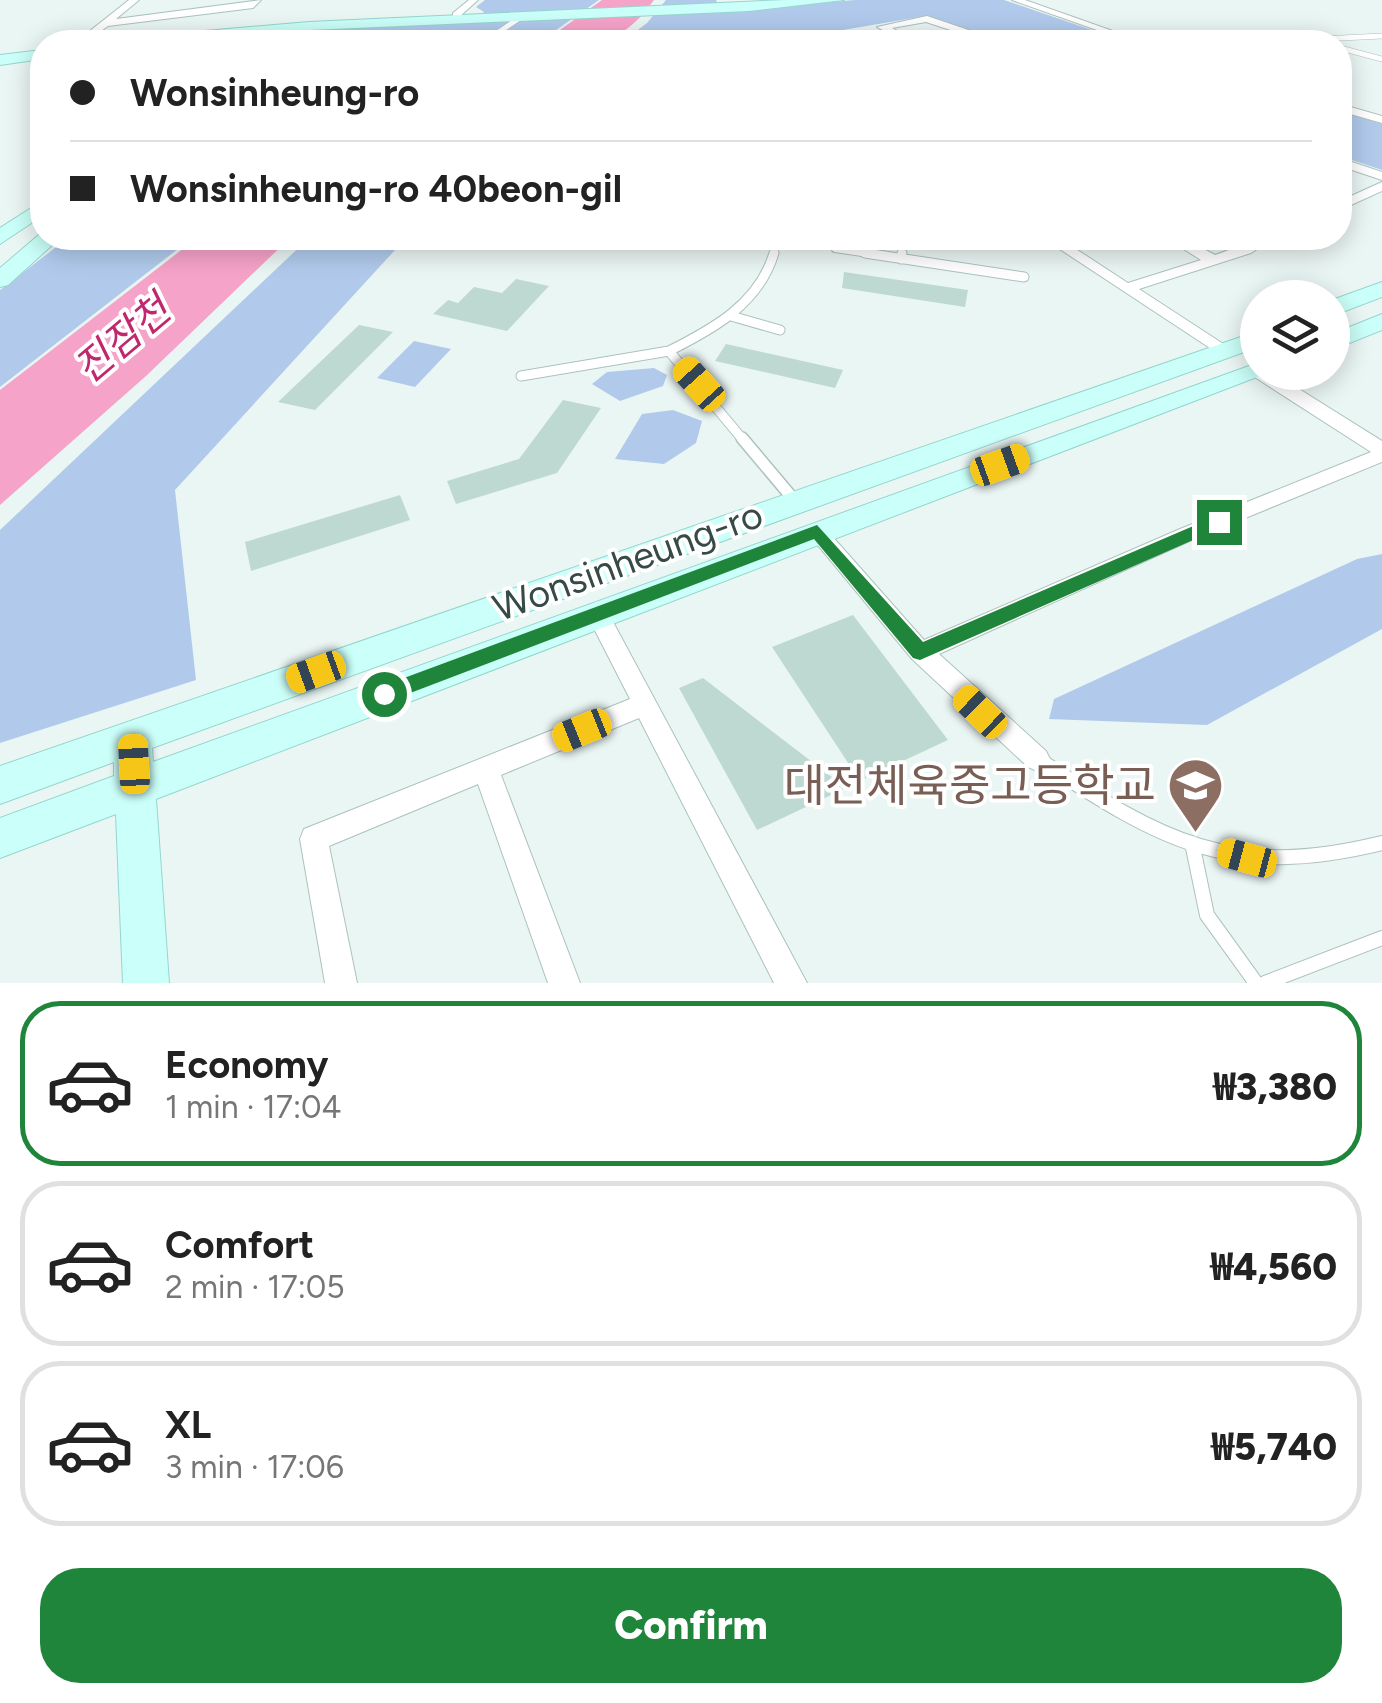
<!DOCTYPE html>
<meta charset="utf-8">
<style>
:root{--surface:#fff;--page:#f2f2f2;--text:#222;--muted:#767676;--line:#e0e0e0;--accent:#1e853a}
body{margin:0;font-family:Figtree,"Noto Sans KR",sans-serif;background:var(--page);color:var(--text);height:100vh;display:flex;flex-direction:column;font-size:38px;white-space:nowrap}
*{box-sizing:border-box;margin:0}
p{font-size:32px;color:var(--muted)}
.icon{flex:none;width:55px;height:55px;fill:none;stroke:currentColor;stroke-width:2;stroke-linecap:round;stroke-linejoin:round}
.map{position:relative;height:983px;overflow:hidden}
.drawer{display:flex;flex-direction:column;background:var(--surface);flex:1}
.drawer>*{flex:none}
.hud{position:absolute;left:30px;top:30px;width:1322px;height:220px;border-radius:40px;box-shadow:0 5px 25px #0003;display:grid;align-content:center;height:220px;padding:0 40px;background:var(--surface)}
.buttons{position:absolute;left:1240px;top:280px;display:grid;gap:20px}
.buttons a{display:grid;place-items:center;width:110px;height:110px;border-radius:50%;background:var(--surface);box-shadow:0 5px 25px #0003;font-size:50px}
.end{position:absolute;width:45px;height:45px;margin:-22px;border:12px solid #1e853a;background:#fff;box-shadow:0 0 0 5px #fff}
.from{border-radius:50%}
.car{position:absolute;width:30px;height:60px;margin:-30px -15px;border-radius:12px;box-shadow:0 0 8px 2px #0007;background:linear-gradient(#f5c518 24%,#345 0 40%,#f5c518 0 76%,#345 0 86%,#f5c518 0)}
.hud b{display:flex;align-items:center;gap:35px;height:95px;font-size:38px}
.hud b+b{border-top:2px solid var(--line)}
.hud i{width:25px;height:25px;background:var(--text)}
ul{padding:18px 0 0;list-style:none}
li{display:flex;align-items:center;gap:30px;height:165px;margin:0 20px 15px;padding:0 20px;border:5px solid var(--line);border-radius:40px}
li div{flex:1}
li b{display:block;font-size:38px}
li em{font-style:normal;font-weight:800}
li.selected{border-color:var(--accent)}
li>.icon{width:90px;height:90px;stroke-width:1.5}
.action{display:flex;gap:20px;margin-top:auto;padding:20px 40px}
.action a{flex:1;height:115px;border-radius:40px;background:var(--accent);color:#fff;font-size:40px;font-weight:800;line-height:115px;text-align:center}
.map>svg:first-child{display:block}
.green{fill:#b1caec}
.water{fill:#f6a3c9}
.building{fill:#bed9d2}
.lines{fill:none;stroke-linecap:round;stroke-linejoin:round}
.lane-far4-casing{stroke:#acc2bd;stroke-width:6}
.lane-far3-casing{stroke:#acc2bd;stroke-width:8}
.lane-far2-casing{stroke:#acc2bd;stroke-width:11}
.lane-far1-casing{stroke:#acc2bd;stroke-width:14}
.lane-casing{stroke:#acc2bd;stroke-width:16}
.street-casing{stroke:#acc2bd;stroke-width:2}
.secondary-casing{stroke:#95d6cd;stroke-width:2}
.lane-far4{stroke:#fff;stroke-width:5}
.lane-far3{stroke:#fff;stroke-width:6}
.lane-far2{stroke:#fff;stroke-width:9}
.lane-far1{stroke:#fff;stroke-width:11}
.lane{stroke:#fff;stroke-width:14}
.street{fill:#fff;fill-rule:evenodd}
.secondary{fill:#cbfff9;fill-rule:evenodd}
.route{fill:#1e853a}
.labels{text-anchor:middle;stroke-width:8;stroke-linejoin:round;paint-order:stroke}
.street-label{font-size:38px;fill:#374b46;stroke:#fff}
.water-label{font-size:40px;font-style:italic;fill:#c0276c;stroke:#fff}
.near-education-label{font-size:45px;fill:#785e54;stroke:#fff;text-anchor:end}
</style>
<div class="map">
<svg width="1382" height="983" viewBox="0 0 1382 983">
<rect width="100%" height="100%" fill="#eaf6f4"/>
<!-- green -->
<path class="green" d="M485,0h114l-60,42h-227l21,-14 144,-7 7,-9 -8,-5z
M666,0h50l5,12 134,-12h149l123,42h-123l-79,-26 -152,26h-151l25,-19z
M1340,111l42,13v46l-42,-14z
M68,238h124l-192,149v-97z
M309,238h97l-231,252 21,190 -196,63v-213z
M414,341l37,8 -36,38 -38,-9z
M654,368l13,7 -4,11 -43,15 -28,-17 15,-12z
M673,410l29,11 -6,22 -32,21 -49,-5 27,-45z
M1382,554v75l-175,96 -158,-6 5,-20 303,-140z"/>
<!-- water -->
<path class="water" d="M602,0h52c-35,48 -56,42 -111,42z
M197,238h93l-144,138 -146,129v-115z"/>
<!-- building -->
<path class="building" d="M844,272l124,18 -3,17 -123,-19z
M516,279l33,7 -42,45 -74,-17 15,-14 10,3 16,-16 28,6z
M359,325l34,7 -78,78 -37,-8z
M726,344l117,26 -8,18 -120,-27z
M563,400l38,8 -44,65 -101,31 -9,-23 72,-22z
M400,495l10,25 -159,51 -6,-29z
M853,615l95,125 -88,41 -88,-134z
M703,678l143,110 -89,42 -78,-142z"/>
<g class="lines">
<defs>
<path id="lane-far4" d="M484,42l37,-25
M1261,42l121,-6
M1340,48l42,11"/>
<path id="lane-far3" d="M897,238l6,5 -2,13
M835,249l47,7
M774,256l4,-18"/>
<path id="lane-far2" d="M865,253l159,24
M901,259l1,-6
M731,316l49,14
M521,376l148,-25
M744,441l-75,-90c44,-22 90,-47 105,-98"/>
<path id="lane-far1" d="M742,438l53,63"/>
<path id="lane" d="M1038,759c125,83 192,121 344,84
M1192,843l15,72 49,68
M1265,983l117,-45"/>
<path id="street" d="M129,0h10l-23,19 145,-19 -8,8 -145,18 -22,16h-10z
M469,0h9l-19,17h-6v-4z
M1012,0h13l119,42h-13z
M927,16l71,24 2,2h-13l-61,-20 -34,6 25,14h-12l-28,-15z
M1340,104l42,12v7l-42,-12z
M1340,158l42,14v8l-42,-14z
M1382,182v9l-42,19v-9z
M1043,238h16l69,45 73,-23 -35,-22h17l32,17c19,-6 38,-18 58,-17l-22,15 -112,36 89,58v8l-6,1z
M1258,367v5h14l110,69v21l-188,77 -255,115 107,97 4,8 -4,8 -9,4 -9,-4 -116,-108 -105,-127 3,-5h14l100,113 256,-111 191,-77 -118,-76 -3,-4z
M597,604l8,3 202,376h-33l-135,-265 -138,57 79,208h-32l-70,-199 -149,62 28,137h-32l-25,-144 4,-10 326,-130 -44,-86 3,-6z"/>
<path id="secondary" d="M786,0h58l-95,11 -440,19 -140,12h-75l58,-11 7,4 150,-13z
M42,50v9l-42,6v-10z
M42,201v15l-42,28v-16z
M41,233l1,5h18l-52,47 -8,2v-19z
M1382,282v15l-50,19v-16z
M1382,314v16l-50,20v-16z
M1258,331v16l-1106,401 1,14 1096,-396 9,-3v9h12l-1114,427 13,184h-46l-7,-169 -116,44v-40l114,-42v-14l-114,42v-38z"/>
</defs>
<!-- lane-far4 casing -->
<use href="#lane-far4" class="lane-far4-casing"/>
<!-- lane-far3 casing -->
<use href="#lane-far3" class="lane-far3-casing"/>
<!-- lane-far2 casing -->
<use href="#lane-far2" class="lane-far2-casing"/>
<!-- lane-far1 casing -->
<use href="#lane-far1" class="lane-far1-casing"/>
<!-- lane casing -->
<use href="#lane" class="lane-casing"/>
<!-- street casing -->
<use href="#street" class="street-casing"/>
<!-- secondary casing -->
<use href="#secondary" class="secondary-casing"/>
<!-- lane-far4 -->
<use href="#lane-far4" class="lane-far4"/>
<!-- lane-far3 -->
<use href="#lane-far3" class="lane-far3"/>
<!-- lane-far2 -->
<use href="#lane-far2" class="lane-far2"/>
<!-- lane-far1 -->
<use href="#lane-far1" class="lane-far1"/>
<!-- lane -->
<use href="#lane" class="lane"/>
<!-- street -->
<use href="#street" class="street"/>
<!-- secondary -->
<use href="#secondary" class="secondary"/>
</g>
<!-- route -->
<path class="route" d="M1219,515l6,2v9l-305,134 -7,-2 -99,-119 -430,164 -10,-9 3,-6 440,-163 106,117z"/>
<!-- icons -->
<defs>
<symbol id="school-pin" viewBox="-11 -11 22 30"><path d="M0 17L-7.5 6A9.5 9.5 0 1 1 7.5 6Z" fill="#8d6e63" stroke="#fff"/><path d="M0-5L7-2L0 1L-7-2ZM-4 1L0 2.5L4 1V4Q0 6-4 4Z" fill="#fff"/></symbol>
</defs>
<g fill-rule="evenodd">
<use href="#school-pin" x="1164" y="754" width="63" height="86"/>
</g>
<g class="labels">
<!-- street labels -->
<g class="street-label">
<text transform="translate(628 561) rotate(-20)" y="13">Wonsinheung-ro</text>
</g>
<!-- water labels -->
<g class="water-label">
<text transform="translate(122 339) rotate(-40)" y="14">진잠천</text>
</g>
<!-- near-education labels -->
<g class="near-education-label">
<text x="1156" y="801">대전체육중고등학교</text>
</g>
</g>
</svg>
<div class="buttons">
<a><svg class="icon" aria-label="layers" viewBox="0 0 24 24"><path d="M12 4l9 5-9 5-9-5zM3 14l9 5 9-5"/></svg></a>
</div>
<i class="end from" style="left:384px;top:694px"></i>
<i class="end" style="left:1219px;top:522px"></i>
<i class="car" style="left:699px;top:384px;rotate:318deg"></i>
<i class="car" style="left:1000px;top:465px;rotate:70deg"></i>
<i class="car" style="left:316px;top:672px;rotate:250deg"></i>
<i class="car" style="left:980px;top:712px;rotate:314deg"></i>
<i class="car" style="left:582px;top:730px;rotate:248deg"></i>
<i class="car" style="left:134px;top:764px;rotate:357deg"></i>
<i class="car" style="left:1247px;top:858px;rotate:285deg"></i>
<div class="hud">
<b><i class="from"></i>Wonsinheung-ro</b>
<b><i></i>Wonsinheung-ro 40beon-gil</b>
</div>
</div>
<section class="drawer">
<ul>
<li class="selected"><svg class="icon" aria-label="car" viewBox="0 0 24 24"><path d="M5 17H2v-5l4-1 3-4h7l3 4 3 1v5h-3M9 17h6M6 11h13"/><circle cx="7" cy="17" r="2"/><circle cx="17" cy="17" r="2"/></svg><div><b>Economy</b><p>1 min · 17:04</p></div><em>₩3,380</em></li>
<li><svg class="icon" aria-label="car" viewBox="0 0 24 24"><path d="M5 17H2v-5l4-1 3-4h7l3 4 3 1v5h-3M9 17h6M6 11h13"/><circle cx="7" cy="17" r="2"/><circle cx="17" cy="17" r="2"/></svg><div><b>Comfort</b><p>2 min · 17:05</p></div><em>₩4,560</em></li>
<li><svg class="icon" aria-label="car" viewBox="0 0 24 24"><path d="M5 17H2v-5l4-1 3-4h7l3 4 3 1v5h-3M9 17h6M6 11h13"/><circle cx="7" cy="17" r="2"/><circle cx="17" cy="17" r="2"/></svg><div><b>XL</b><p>3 min · 17:06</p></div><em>₩5,740</em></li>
</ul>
<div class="action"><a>Confirm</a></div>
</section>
